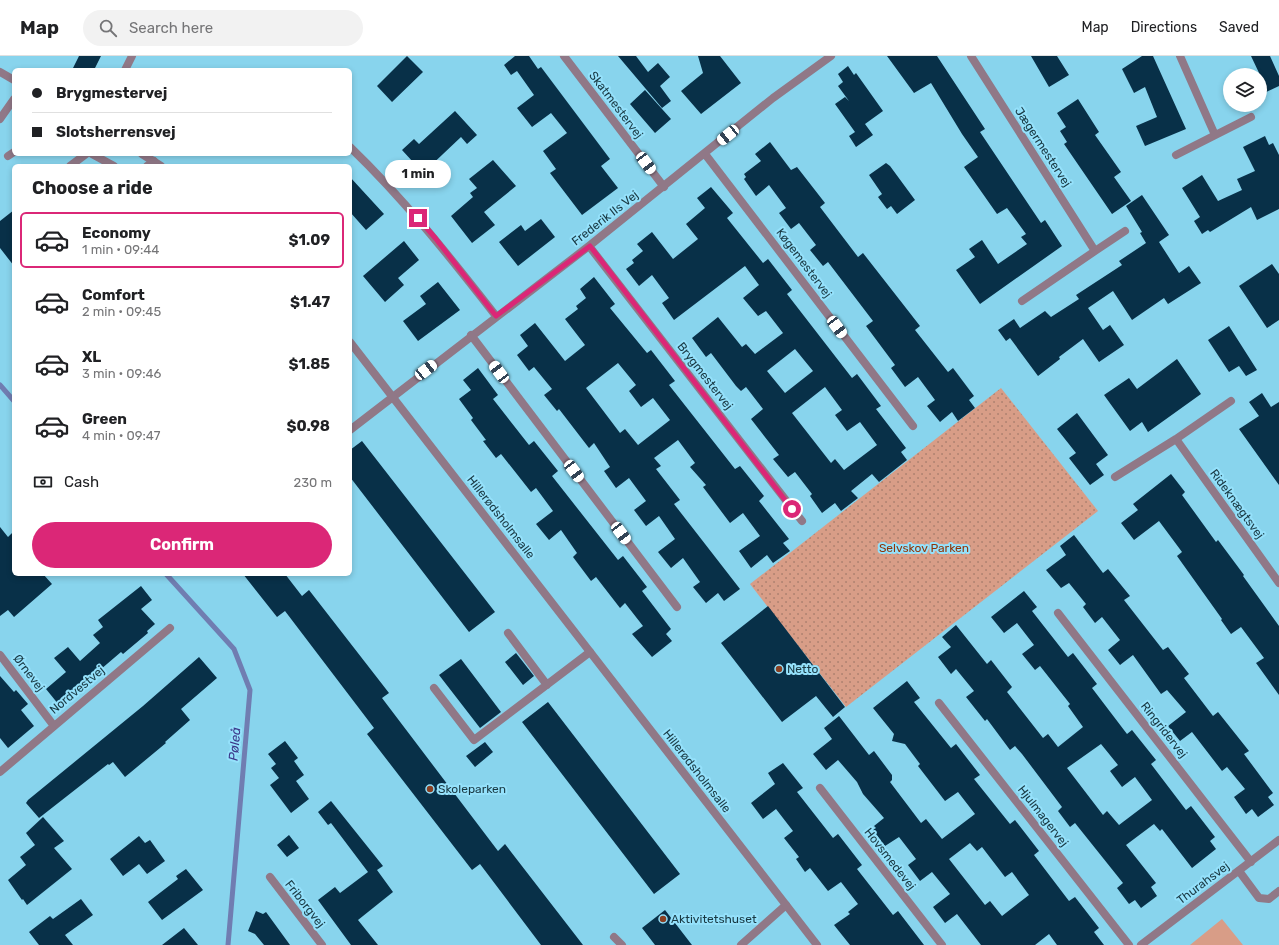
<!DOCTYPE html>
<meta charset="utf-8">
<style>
:root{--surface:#fff;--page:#f2f2f2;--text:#202124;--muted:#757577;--line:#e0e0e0;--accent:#db2777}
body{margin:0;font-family:Rubik,sans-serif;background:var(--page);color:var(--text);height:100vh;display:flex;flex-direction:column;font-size:15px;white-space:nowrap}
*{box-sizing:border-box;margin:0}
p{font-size:13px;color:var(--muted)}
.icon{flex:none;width:22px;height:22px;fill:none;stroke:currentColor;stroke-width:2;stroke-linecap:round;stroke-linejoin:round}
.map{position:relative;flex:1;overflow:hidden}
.drawer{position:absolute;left:12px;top:108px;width:340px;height:412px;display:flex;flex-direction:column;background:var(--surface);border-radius:6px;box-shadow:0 2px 6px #0003}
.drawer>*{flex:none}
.top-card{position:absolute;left:12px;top:12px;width:340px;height:88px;border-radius:6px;box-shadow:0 2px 6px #0003;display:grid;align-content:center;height:88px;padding:0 20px;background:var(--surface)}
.buttons{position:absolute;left:1223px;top:12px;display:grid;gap:8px}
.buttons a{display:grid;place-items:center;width:44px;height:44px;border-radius:50%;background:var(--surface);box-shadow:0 2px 6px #0003;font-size:20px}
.end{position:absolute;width:18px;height:18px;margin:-9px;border:5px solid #db2777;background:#fff;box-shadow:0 0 0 2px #fff}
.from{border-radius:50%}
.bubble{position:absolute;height:28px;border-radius:14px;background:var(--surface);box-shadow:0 2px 6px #0003;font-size:13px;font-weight:700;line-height:28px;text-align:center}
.car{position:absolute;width:12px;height:24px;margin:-12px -6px;border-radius:5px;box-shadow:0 0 3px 1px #0007;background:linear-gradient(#fff 24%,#345 0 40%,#fff 0 76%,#345 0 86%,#fff 0)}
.top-card b{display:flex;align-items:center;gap:14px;height:38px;font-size:15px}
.top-card b+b{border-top:1px solid var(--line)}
.top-card i{width:10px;height:10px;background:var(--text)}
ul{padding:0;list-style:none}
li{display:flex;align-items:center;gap:12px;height:56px;margin:0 8px 6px;padding:0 12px;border:2px solid transparent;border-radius:6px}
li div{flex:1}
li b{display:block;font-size:15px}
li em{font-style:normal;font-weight:700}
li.active{border-color:var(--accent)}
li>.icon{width:36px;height:36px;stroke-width:1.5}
h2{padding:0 20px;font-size:18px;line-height:48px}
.pay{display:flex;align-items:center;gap:10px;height:44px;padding:0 20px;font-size:15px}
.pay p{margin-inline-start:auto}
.action{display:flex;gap:8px;margin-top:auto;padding:8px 20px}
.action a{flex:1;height:46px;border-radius:24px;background:var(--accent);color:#fff;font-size:16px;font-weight:700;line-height:46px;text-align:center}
header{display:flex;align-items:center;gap:24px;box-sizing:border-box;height:56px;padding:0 20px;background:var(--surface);border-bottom:1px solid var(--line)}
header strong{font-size:19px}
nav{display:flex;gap:22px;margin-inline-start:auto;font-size:14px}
.search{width:280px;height:36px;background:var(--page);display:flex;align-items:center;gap:10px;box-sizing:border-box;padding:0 14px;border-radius:22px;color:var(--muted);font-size:15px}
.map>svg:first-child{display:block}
.park{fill:url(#park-dots)}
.pitch{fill:#d89d87}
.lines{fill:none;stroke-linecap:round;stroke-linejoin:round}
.stream{stroke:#707db1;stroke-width:5}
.building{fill:#083048;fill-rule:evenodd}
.service{stroke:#907887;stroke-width:8}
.minor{stroke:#907887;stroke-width:8}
.tertiary{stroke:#907887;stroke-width:8}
.route{stroke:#db2777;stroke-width:5}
.poi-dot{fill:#883f22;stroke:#95e1fb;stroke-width:1.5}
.labels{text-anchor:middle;stroke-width:4;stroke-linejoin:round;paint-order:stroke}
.street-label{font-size:12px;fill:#183842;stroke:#95e1fb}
.park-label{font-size:12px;fill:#8f3407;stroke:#95e1fb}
.poi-label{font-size:12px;fill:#183842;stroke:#95e1fb;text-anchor:start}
.water-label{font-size:13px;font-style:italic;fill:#3c3789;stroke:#95e1fb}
</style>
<header>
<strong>Map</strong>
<div class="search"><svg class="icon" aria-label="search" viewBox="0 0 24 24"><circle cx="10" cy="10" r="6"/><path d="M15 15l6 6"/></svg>Search here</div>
<nav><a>Map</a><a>Directions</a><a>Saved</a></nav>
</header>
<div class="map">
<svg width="1279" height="889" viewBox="0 0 1279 889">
<defs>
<pattern id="park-dots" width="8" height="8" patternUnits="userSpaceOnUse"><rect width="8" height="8" fill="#d89d87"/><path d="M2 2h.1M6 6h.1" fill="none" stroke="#ae8170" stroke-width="1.8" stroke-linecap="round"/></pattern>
</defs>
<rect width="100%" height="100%" fill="#88d4ed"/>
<!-- park -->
<path class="park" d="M1001,332l97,123 -252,196 -96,-123z"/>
<!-- pitch -->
<path class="pitch" d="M1222,863l21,26h-53z"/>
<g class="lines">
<!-- stream -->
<path class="stream" d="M0,329l14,16
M166,518l68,75 16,41 -22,255"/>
</g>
<!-- building -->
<path class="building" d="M79,0h22l-7,14h-22z
M407,0l16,16 -31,30 -15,-16z
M515,0h14l9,13 3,-2 69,92 -9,7 17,22 -36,27 -32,-42 6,-4 -13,-18 24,-18 -16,-20 -19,14 -15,-19 17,-13 -17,-24 -6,4 -7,-10z
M618,0h18l12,16 10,-9 12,14 -10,9 11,15 -9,7z
M698,0h22l21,27 -40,31 -20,-23 22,-18z
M887,0h50l48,73 -5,3 61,91 4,-3 17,26 -82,58 -24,-34 19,-13 -6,-8 13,-9 16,24 29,-20 -6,-7 5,-3 -19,-26 -10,6 -33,-47 14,-10 -16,-23 -31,-51 -17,10z
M1031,0h26l12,19 -20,12z
M1142,0h11l33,73 -41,17 -9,-20 21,-9 -12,-30 -11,6 -12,-24z
M1251,0h19l9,20v10l-19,9v-20z
M848,10l6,9 2,-2 27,38 -18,13 8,11 -17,12 -7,-11 6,-4 -20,-28 10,-7 4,4 -11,-15 5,-4 -5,-8z
M645,34l26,29 -16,14 -25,-29z
M1078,43l21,33 -4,3 26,37 -7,5 17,24 -19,13 -48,-70 3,-2 -7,-11 6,-4 -9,-14z
M455,55l22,24 -10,9 -6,-7 -37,35 -12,-1 1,-9 -11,-12 12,-11 5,5z
M1265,80l4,9 4,-2 6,12v54l-22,11 -6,-13 -41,25 -2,-2 -6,4 -8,-13 6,-4 -18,-29 20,-13 16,26 24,-11 -5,-11 18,-8 -12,-24z
M770,86l21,28 6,-3 28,36 -5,4 38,50 5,-4 57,73 -5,4 33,42 5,-4 21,28 -5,4 6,8 -17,13 -6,-9 -12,10 -13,-16 8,-6 -17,-23 -13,10 -14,-19 4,-3 -29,-39 7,-5 -45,-59 -5,4 -13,-16 6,-5 -17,-22 -8,6 -12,-16 7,-5 -17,-23 -13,11 -12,-17 2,-2 -2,-3 17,-13 -6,-7z
M493,104l23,26 -32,26 11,13 -23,18 -21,-27 22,-19 -3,-4 7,-5 -8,-9z
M886,107l4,3 25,34 -18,14 -6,-8 -4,3 -9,-12 4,-3 -13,-19z
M350,121l34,37 -18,16 -16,-18z
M711,131l22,26 -6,5 36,45 5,-4 24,31 -5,4 65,84 5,-4 24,32 -5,3 30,39 -5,4 6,8 -28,22 -7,-8 -21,17 7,7 -17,13 -6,-8 -13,10 -12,-17 2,-2 -17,-22 -7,5 -15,-18 6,-4 -28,-36 12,-10 -17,-22 -5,4 -5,-5 -25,-33 -5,4 -14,-19 26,-21 24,30 4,-3 9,10 28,-21 -17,-22 -8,5 -15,-18 16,-13 -14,-19 -71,54 -12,-17 7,-5 -17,-23 -13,11 -13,-17 8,-6 -2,-3 11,-9 -6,-7 15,-12 21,27 25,-20 -12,-15 19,-16 -8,-10zM795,293l18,22 -28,22 -18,-22zM825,331l17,23 -7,5 12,16 13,-9 17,23 -33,25 -9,-11 -4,4 -39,-50z
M1142,139l27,40 -10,7 20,31 10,-7 12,17 -33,21 -4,-6 -32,22 -19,-29 -25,17 15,22 7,-5 14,20 -25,17 -16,-23 -24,18 1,2 -22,17 -28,-38 -4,3 -8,-11 16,-11 6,9 25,-17 6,6 28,-18 -3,-4 46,-30 -3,-4 27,-18 -6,-10 2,-1 -16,-26z
M14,154v56l-14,-18v-27z
M541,163l14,18 -37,29 -19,-24 22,-17 4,6z
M404,185l15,19 -21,18 6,7 -19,17 -22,-26z
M1272,208l7,10v46l-12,8 -28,-42z
M594,221l21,27 -5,4 37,45 4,-3 24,31 -6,4 66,84 5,-3 24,30 -5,5 30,38 -6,4 7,8 -17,12 -6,-8 -16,13 -12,-17 21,-15 -17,-23 -13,10 -27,-36 3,-2 -16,-18 5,-4 -17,-23 -24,18 7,8 -5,3 24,31 -6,4 66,85 -16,12 -6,-8 -12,10 -13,-16 7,-5 -17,-24 -12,10 -13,-16 17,-13 -16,-23 -13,10 -12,-16 12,-9 -17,-23 -13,10 -12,-17 6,-4 -16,-24 -5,5 -30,-39 -2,2 -13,-16 8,-6 -18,-22 -5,4 -12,-16 11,-9 -8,-11 15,-12 30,38 20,-16 -20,-26 13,-10 -2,-3 10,-8 -6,-9zM618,307l18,22 -7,6 12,16 12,-9 17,22 -32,25 -13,-16 -5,4 -34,-45z
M438,226l22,28 -42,31 -15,-20 23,-17 -6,-8z
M1229,270l28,44 -11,6 -7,-10 -10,6 -21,-32z
M1177,303l24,35 -53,38 -6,-10 -12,9 -26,-36 25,-17 8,11z
M478,312l20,27 -5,4 36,46 5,-4 24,30 -6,5 66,84 5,-4 24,31 -5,4 29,38 -5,5 6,7 -20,16 -20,-23 11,-8 -18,-23 -5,5 -24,-31 -5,4 -18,-24 4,-4 -16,-23 -12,10 -13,-16 17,-13 -17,-23 -5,4 -30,-38 -5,4 -13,-17 3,-1 -15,-20 2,-2 -14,-19 12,-9 -8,-10z
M1262,337l9,14 8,-5v83l-40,-56 20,-13 -10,-14z
M1077,357l31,42 -12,9 8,11 -14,10 -21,-27 7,-5 -19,-24z
M362,385l133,171 -26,20 -119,-155v-27z
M1171,418l14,18 -3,3 34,47 2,-2 26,35 -1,1 36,50v69l-23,-32 8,-5 -23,-31 -10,7 -10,-14 1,-1 -45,-63 5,-4 -23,-31 -25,19 -13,-17 17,-13 -5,-6z
M0,471l8,10 6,-6v43h29l9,10 -38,33 -6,-7 -8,6z
M1074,479l29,38 5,-4 22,27 -6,4 39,50 5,-3 21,27 -5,4 29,38 5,-4 31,39 -5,3 29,39 -5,4 6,8 -16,12 -6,-8 -6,5 -12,-17 11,-8 -18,-22 -5,4 -30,-39 -12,9 -12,-15 18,-14 -19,-22 -6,4 -28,-39 -13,10 -12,-15 12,-10 -18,-23 -7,6 -12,-16 3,-3 -17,-21 -8,5 -15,-18 20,-15 -6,-9z
M243,518h42l17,22 7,-6 80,103 -7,5 116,153 7,-7 78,101h-42l-61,-81 -8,6 -105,-136 7,-6 -89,-117 -8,6z
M141,530l11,14 -11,9 14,15 -8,7 1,2 -25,21 -2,-2 -62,53 -13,-16 20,-17 -12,-14 14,-11 12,14 20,-18 -7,-8 10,-8 -5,-7z
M1024,535l13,16 -5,4 36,46 5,-4 24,31 -5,4 35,46 5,-4 24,30 -5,4 35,46 5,-4 24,31 -5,4 6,8 -24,19 -30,-39 -2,2 -6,-7 -28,21 30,38 -5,4 6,9 -16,12 -6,-8 -6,4 -12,-16 6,-5 -48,-60 -5,4 -12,-16 4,-4 -40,-53 -7,-8 -5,4 -23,-31 -2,2 -19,-24 8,-6 -18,-22 -5,5 -13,-17 13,-10 -9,-10 14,-12 31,39 4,-4 21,27 -5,5 36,46 5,-4 10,13 25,-20 -15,-21 2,-2 -30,-38 -5,4 -13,-16 12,-9 -17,-22 -13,10 -13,-16zM1101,688l17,21 -8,6 12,16 13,-10 17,23 -33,25 -12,-14 -4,4 -36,-47z
M768,550l77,101 -12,10 -17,-21 -34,26 -61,-79z
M516,597l18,23 -11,9 -18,-23z
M199,601l18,21 -36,31 9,11 -25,22 1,1 -41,34 -12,-15 -4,3 -1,-1 -69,54 -13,-15 2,-3 115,-94z
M461,603l40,53 -21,16 -41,-53z
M0,620l14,16 2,-2 12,14 -7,6 13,16 -26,22 -8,-10z
M907,625l13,17 -6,4 37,46 5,-4 24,31 -6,4 36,45 5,-4 24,31 -5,4 35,46 6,-4 24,31 -5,4 10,13h-47l-8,-11 -14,11h-54l-24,-31 -12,9 -12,-16 17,-13 -18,-22 -12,9 -12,-16 8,-6 -17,-22 -14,9 -12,-16 3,-2 -2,-2 10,-8 -21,-24 -6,-12 -19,-22 -12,10 -13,-16 19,-15 -8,-11 15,-12 30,39 5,-4 18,24v5l-2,2 31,41 5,-4 16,20 33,-25 -17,-22 -13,9 -27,-35 2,-2 -15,-20 -13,-3 2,-7 -21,-26zM970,787l7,8 5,-4 23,30 7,-5 17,23 -27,21 -12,-15 -5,4 -36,-46z
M548,646l132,172 -26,20 -132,-172z
M285,685l13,17 -4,3 10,14 -8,6 13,18 -18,14 -21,-28 9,-7 -8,-10 5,-4 -8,-10z
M485,686l8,10 -18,15 -9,-11z
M783,707l20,25 -6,4 36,46 5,-4 24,31 -5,4 36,46 5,-4 26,34h-74l-16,-20 16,-11 -2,-2 10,-8 -17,-22 -13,9 -18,-23 -5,4 -9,-13 3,-2 -15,-19 9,-7 -17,-22 -13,10 -12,-16 24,-19 -7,-11z
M331,745l52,65 -6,4 16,22 -35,28 20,25h-27l-33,-45 17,-13 5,6 28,-21 -37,-49 -3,2 -10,-13z
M43,761l21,24 -10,7 18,21 -45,36 -4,-6 -1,1 -14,-20 18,-15 -6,-8 15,-12 -9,-12z
M289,779l10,13 -12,9 -10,-12z
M139,780l6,7 5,-3 15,21 -18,13 -8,-10 -16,12 -13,-17z
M186,813l17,21 -41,30 -14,-18 30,-23 -2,-3z
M81,843l12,16 -28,20 8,10h-34l-10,-13 21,-16 3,3z
M665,854l27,35h-37l-13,-17z
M256,855l7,3 3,-2 24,33h-26l-9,-11 -7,-3z
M184,872l14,17h-36z"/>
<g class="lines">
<!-- service -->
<path class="service" d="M92,98l22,12
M8,100l6,-4
M70,110l16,-12
M147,110l7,-5
M1239,815l20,27 10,1 10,-8"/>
<!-- minor -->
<path class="minor" d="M564,0l100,131
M971,0l124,195 -73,50
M1180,0l35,79
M125,14l7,-14
M0,63l14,-20
M350,91c54,52 100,110 146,169
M705,98l208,272
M1176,99l75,-38
M589,190l213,275
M1095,195l30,-20
M471,279l206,272
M350,374l239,-184 184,-148 58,-42
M1176,383l103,144
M1115,421l61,-38 55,-38
M1058,557l193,249
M508,577l39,52
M0,599l54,71
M434,632l40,52 116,-88
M939,647l190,242
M0,716l170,-144
M820,732l122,157
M270,821l52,68
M614,881l8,8
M741,889l45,-40
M1141,889l138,-105"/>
<!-- tertiary -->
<path class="tertiary" d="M0,16l14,8
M142,98l19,12
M350,286l467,603"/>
</g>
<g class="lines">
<!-- route -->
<path class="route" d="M418,162l18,21 60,77 94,-70 202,263"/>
</g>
<!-- markers -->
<g class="poi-dot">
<circle cx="779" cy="613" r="4"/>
<circle cx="430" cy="733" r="4"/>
<circle cx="663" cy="863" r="4"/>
</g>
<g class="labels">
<!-- street labels -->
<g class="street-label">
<text transform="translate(616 49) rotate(53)" y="4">Skatmestervej</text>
<text transform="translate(1043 91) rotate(57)" y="4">Jægermestervej</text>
<text transform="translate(605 162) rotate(-38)" y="4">Frederik IIs Vej</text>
<text transform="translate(804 207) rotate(53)" y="4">Køgemestervej</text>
<text transform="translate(705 320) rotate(52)" y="4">Brygmestervej</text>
<text transform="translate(1237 448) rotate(54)" y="4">Rideknægtsvej</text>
<text transform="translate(501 461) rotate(52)" y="4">Hillerødsholmsalle</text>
<text transform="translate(29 617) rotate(53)" y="4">Ørnevej</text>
<text transform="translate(77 634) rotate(-40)" y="4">Nordvestvej</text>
<text transform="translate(1164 674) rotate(52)" y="4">Ringridervej</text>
<text transform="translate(697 715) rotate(52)" y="4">Hillerødsholmsalle</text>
<text transform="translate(1043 760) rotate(52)" y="4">Hjulmagervej</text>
<text transform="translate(890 803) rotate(52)" y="4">Hovsmedevej</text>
<text transform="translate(1203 827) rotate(-37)" y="4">Thurahsvej</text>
<text transform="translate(305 848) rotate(52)" y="4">Friborgvej</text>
</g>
<!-- park labels -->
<g class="park-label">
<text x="924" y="496">Selvskov Parken</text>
</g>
<!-- poi labels -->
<g class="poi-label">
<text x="787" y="617">Netto</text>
<text x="438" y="737">Skoleparken</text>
<text x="671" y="867">Aktivitetshuset</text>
</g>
<!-- water labels -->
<g class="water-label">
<text transform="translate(234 688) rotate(-85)" y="5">Pøleå</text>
</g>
</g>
</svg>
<div class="buttons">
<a><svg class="icon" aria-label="layers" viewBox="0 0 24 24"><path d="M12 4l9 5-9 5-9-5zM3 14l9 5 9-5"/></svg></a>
</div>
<i class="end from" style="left:792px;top:453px"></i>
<i class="end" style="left:418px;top:162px"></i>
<div class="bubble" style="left:385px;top:104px;width:66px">1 min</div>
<i class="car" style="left:728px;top:79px;rotate:231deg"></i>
<i class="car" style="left:646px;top:107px;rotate:143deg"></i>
<i class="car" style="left:837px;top:271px;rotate:143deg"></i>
<i class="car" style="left:426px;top:314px;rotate:52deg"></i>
<i class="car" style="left:499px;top:316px;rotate:323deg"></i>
<i class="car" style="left:574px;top:415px;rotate:143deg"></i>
<i class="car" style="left:621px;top:477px;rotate:143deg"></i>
<div class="top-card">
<b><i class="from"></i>Brygmestervej</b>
<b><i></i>Slotsherrensvej</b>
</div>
<section class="drawer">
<h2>Choose a ride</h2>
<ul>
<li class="active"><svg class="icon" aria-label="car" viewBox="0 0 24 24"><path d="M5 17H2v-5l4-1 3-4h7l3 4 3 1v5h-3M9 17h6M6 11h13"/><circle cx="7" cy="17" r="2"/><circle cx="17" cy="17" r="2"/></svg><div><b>Economy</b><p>1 min · 09:44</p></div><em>$1.09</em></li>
<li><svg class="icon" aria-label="car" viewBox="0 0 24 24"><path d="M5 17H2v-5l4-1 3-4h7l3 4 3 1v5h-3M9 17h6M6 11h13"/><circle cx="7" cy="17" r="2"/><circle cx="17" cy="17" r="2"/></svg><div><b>Comfort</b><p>2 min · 09:45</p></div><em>$1.47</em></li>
<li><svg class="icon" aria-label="car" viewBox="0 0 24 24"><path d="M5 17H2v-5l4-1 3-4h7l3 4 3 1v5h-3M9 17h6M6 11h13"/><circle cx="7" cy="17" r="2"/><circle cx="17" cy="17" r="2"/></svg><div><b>XL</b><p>3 min · 09:46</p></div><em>$1.85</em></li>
<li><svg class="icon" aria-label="car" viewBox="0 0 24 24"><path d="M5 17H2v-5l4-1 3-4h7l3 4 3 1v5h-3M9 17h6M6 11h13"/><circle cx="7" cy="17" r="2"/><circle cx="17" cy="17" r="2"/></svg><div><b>Green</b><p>4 min · 09:47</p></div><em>$0.98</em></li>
</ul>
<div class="pay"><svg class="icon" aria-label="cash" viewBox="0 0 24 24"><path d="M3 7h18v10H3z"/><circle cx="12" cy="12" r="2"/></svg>Cash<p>230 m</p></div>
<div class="action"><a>Confirm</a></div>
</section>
</div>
